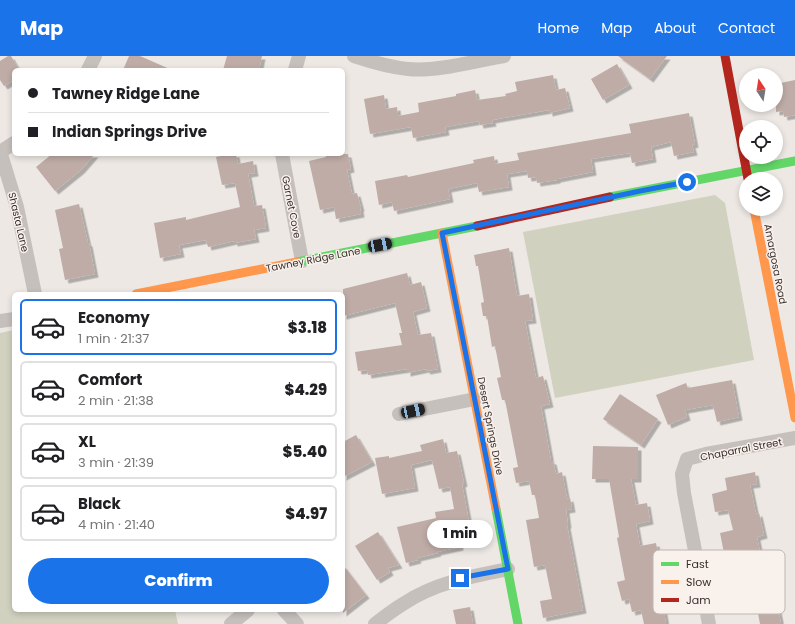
<!DOCTYPE html>
<meta charset="utf-8">
<style>
:root{--surface:#fff;--page:#f6f6f6;--text:#202124;--muted:#757577;--line:#e0e0e0;--accent:#1a73e8}
body{margin:0;font-family:Poppins,sans-serif;background:var(--page);color:var(--text);height:100vh;display:flex;flex-direction:column;font-size:15px;white-space:nowrap}
*{box-sizing:border-box;margin:0}
p{font-size:13px;color:var(--muted)}
.icon{flex:none;width:22px;height:22px;fill:none;stroke:currentColor;stroke-width:2;stroke-linecap:round;stroke-linejoin:round}
.map{position:relative;flex:1;overflow:hidden}
.details{position:absolute;left:12px;top:236px;width:333px;height:320px;display:flex;flex-direction:column;background:var(--surface);border-radius:6px;box-shadow:0 2px 6px #0003}
.details>*{flex:none}
.banner{position:absolute;left:12px;top:12px;width:333px;height:88px;border-radius:6px;box-shadow:0 2px 6px #0003;display:grid;align-content:center;height:88px;padding:0 16px;background:var(--surface)}
.needle{width:26px;rotate:348deg}
.buttons{position:absolute;left:739px;top:12px;display:grid;gap:8px}
.buttons a{display:grid;place-items:center;width:44px;height:44px;border-radius:50%;background:var(--surface);box-shadow:0 2px 6px #0003;font-size:20px}
.end{position:absolute;width:18px;height:18px;margin:-9px;border:5px solid #1a73e8;background:#fff;box-shadow:0 0 0 2px #fff}
.from{border-radius:50%}
.bubble{position:absolute;height:28px;border-radius:14px;background:var(--surface);box-shadow:0 2px 6px #0003;font-size:13px;font-weight:800;line-height:28px;text-align:center}
.car{position:absolute;width:12px;height:24px;margin:-12px -6px;border-radius:5px;box-shadow:0 0 3px 1px #0007;background:linear-gradient(#222 24%,#8ab4d8 0 40%,#222 0 76%,#8ab4d8 0 86%,#222 0)}
.banner b{display:flex;align-items:center;gap:14px;height:38px;font-size:15px}
.banner b+b{border-top:1px solid var(--line)}
.banner i{width:10px;height:10px;background:var(--text)}
ul{padding:7px 0 0;list-style:none}
li{display:flex;align-items:center;gap:12px;height:56px;margin:0 8px 6px;padding:0 8px;border:2px solid var(--line);border-radius:6px}
li div{flex:1}
li b{display:block;font-size:15px}
li em{font-style:normal;font-weight:800}
li.active{border-color:var(--accent)}
li>.icon{width:36px;height:36px;stroke-width:1.5}
.button{display:flex;gap:8px;margin-top:auto;padding:8px 16px}
.button a{flex:1;height:46px;border-radius:24px;background:var(--accent);color:#fff;font-size:16px;font-weight:800;line-height:46px;text-align:center}
header{display:flex;align-items:center;gap:24px;box-sizing:border-box;height:56px;padding:0 20px;background:var(--accent);color:#fff}
header strong{font-size:19px}
nav{display:flex;gap:22px;margin-inline-start:auto;font-size:14px}
.map>svg:first-child{display:block}
.green{fill:#d0d1bf}
.building{fill:#bfaca7;filter:url(#shadow)}
.lines{fill:none;stroke-linecap:round;stroke-linejoin:round}
.street{stroke:#c6c0bd;stroke-width:14}
.fast{stroke:#63d668;stroke-width:9}
.slow{stroke:#ff974d;stroke-width:9}
.jam{stroke:#b3261e;stroke-width:9}
.route{stroke:#1a73e8;stroke-width:5}
.labels{text-anchor:middle;stroke-width:3;stroke-linejoin:round;paint-order:stroke}
.street-label{font-size:10px;fill:#372d2b;stroke:#f9f1ec}
.key{fill:#f9f1ec;stroke:#bfb6b2;stroke-width:1}
.key-label{font-size:11px;fill:#372d2b}
</style>
<header>
<strong>Map</strong>
<nav><a>Home</a><a>Map</a><a>About</a><a>Contact</a></nav>
</header>
<div class="map">
<svg width="795" height="568" viewBox="0 0 795 568">
<defs>
<filter id="shadow"><feDropShadow dx="3.5" dy="3.5" stdDeviation="0" flood-color="#0004"/></filter>
</defs>
<rect width="100%" height="100%" fill="#ede8e4"/>
<!-- green -->
<path class="green" d="M715,139l10,8 29,157 -199,38 -32,-166z
M14,274v280h161l3,14h-178v-291z"/>
<!-- building -->
<path class="building" d="M8,0h3l8,14h-5v10l-10,6 -4,-6v-19z
M129,0h11l32,14h-49z
M227,0h35l-3,14h-36z
M618,0h49l-17,23z
M617,8l12,21 -26,15 -12,-21z
M553,19l3,15 9,-2 5,20 -21,5v-3l-57,10 1,3 -13,2 -1,-4 -34,6 1,5 -33,6 -2,-11 -41,7 -6,-35 20,-4 2,14 11,-2 1,9 21,-4 -1,-9 38,-7v-2l19,-4 2,10 29,-4 -1,-2 12,-3 -2,-9z
M795,24v35l-11,2 -1,-6 -7,1v-28z
M689,57l6,31 -3,1 2,7 -20,4 -3,-14 -20,5 2,12 -21,4 -2,-10 -39,6 2,13 -36,7v1l-20,3 -1,-6 -8,1 -1,-7 -20,3 2,13 -30,5 -2,-9 -29,6 2,10 -56,12 -2,-9 -13,3 -4,-24 32,-6 1,2 66,-14 -1,-3 21,-4 1,8 24,-4 -2,-7 114,-20 -2,-9z
M52,98h43l-14,16 -26,21 -19,-24z
M230,98h6l2,10 15,-3 2,12 -7,1 6,32 8,-1 4,23 -12,2 2,9 -22,4v-2l-26,6 -2,-7 -27,5 2,9 -21,4 -6,-35 32,-6v3l54,-13 -5,-24 -13,2 -6,-28z
M326,98h22l3,15 -4,1 5,24 5,-1 4,15h-1l1,6 -25,5 -2,-12 -14,3 -11,-49 17,-4z
M79,148l9,39h1l6,31 -30,6 -6,-31 4,-1 -8,-38z
M509,192l8,48 12,-2 4,26 -8,1 11,57 7,-2 7,28 -9,2 10,55h2l3,13 6,-2 5,27 3,-1 2,11 -6,1 2,15h-1l16,85 -40,8 -3,-17 12,-2 -7,-34 -11,2 -8,-47 13,-2 -4,-23h-3l-3,-14 -13,2 -3,-15 5,-1 -13,-67h-3l-5,-22 4,-1 -6,-31 -3,1 -5,-31h-4l-2,-13 3,-1 -6,-36h-2l-2,-11z
M407,217l3,12 11,-3 6,26 -14,4 5,23 13,-2 7,36 -11,2 -1,-2 -19,4v-4l-39,6 -1,-5 -9,1 -3,-19 47,-7 -3,-12h3l-7,-30 -52,13v-27z
M732,324l7,37 -22,5 -4,-17 -28,5 2,7 -19,8 -12,-30 30,-12 2,5z
M620,338l38,25 -17,26 -38,-26z
M356,379l16,27 -29,15v-35z
M443,383l3,14 11,-2 7,32 -2,1 9,49 -13,2 2,12 -23,5 1,1 -21,5 1,2 -12,3 -9,-36 39,-9 -1,-6 19,-3 -4,-22 -11,2 -7,-29 -21,5 4,23 -33,6 -7,-36 14,-2v2l33,-7 -2,-6z
M593,390l45,1v32h-7l5,26 11,-2 3,18 -14,3 4,22 16,-3 7,38 6,22 -6,2 3,19h-22l-3,-14 -9,2 -3,-13 -7,2 -5,-19 8,-2 -8,-42 2,-1 -10,-58h-17z
M755,416l2,12 -7,1 6,29 3,-1 5,22 -7,2 4,21 6,-1 3,15 -7,1 6,27 7,-1 5,25h-21l-6,-32 -20,4 -5,-22 13,-3 -5,-20 -13,2 -4,-20 13,-3 -5,-20 -13,2 -3,-18 15,-4 -2,-12z
M378,476l21,33 -11,3 2,4 -13,8 -22,-34z
M343,509l23,30 -23,18z
M470,551l3,17h-17l-3,-14z"/>
<g class="lines">
<!-- street -->
<path class="street" d="M354,0c18,6 35,11 54,13 29,3 67,-8 96,-13
M88,14l7,-14
M295,14l4,-14
M0,95l17,56 18,87
M0,96l14,-9
M282,98l20,107
M0,265l14,-2
M399,358l76,-15
M284,554l13,14
M231,568l17,-14
M375,568c9,-7 18,-14 28,-20 31,-21 69,-28 105,-35
M709,568l-25,-131 -2,-19 5,-15 19,-5 89,-16"/>
<!-- fast -->
<path class="fast" d="M610,141l185,-36
M297,206l180,-36
M496,453l22,115"/>
<!-- slow -->
<path class="slow" d="M754,153l41,209
M442,177l54,276
M136,238l161,-32"/>
<!-- jam -->
<path class="jam" d="M725,0l23,123
M477,170l133,-29"/>
</g>
<g class="lines">
<!-- route -->
<path class="route" d="M460,522l48,-9 -66,-336 198,-42 47,-9"/>
</g>
<g class="labels">
<!-- street labels -->
<g class="street-label">
<text transform="translate(292 151) rotate(79)" y="4">Garnet Cove</text>
<text transform="translate(19 166) rotate(77)" y="4">Shasta Lane</text>
<text transform="translate(313 203) rotate(-11)" y="4">Tawney Ridge Lane</text>
<text transform="translate(776 208) rotate(79)" y="4">Amargosa Road</text>
<text transform="translate(491 370) rotate(79)" y="4">Desert Springs Drive</text>
<text transform="translate(741 393) rotate(-11)" y="4">Chaparral Street</text>
</g>
</g>
<!-- legend -->
<rect x="653" y="494" width="132" height="64" rx="6" class="key"/>
<rect x="661" y="506" width="18" height="4" fill="#63d668"/>
<rect x="661" y="524" width="18" height="4" fill="#ff974d"/>
<rect x="661" y="542" width="18" height="4" fill="#b3261e"/>
<g class="key-label">
<text x="686" y="512">Fast</text>
<text x="686" y="530">Slow</text>
<text x="686" y="548">Jam</text>
</g>
</svg>
<div class="buttons">
<a><svg class="needle" viewBox="-14 -14 28 28"><path d="M0-13l5 13h-10z" fill="#e53935"/><path d="M0 13l5-13h-10z" fill="#757577"/></svg></a>
<a><svg class="icon" aria-label="locate" viewBox="0 0 24 24"><circle cx="12" cy="12" r="6"/><path d="M12 2v4M12 18v4M2 12h4M18 12h4"/></svg></a>
<a><svg class="icon" aria-label="layers" viewBox="0 0 24 24"><path d="M12 4l9 5-9 5-9-5zM3 14l9 5 9-5"/></svg></a>
</div>
<i class="end from" style="left:687px;top:126px"></i>
<i class="end" style="left:460px;top:522px"></i>
<div class="bubble" style="left:427px;top:464px;width:66px">1 min</div>
<i class="car" style="left:380px;top:189px;rotate:79deg"></i>
<i class="car" style="left:413px;top:355px;rotate:78deg"></i>
<div class="banner">
<b><i class="from"></i>Tawney Ridge Lane</b>
<b><i></i>Indian Springs Drive</b>
</div>
<section class="details">
<ul>
<li class="active"><svg class="icon" aria-label="car" viewBox="0 0 24 24"><path d="M5 17H2v-5l4-1 3-4h7l3 4 3 1v5h-3M9 17h6M6 11h13"/><circle cx="7" cy="17" r="2"/><circle cx="17" cy="17" r="2"/></svg><div><b>Economy</b><p>1 min · 21:37</p></div><em>$3.18</em></li>
<li><svg class="icon" aria-label="car" viewBox="0 0 24 24"><path d="M5 17H2v-5l4-1 3-4h7l3 4 3 1v5h-3M9 17h6M6 11h13"/><circle cx="7" cy="17" r="2"/><circle cx="17" cy="17" r="2"/></svg><div><b>Comfort</b><p>2 min · 21:38</p></div><em>$4.29</em></li>
<li><svg class="icon" aria-label="car" viewBox="0 0 24 24"><path d="M5 17H2v-5l4-1 3-4h7l3 4 3 1v5h-3M9 17h6M6 11h13"/><circle cx="7" cy="17" r="2"/><circle cx="17" cy="17" r="2"/></svg><div><b>XL</b><p>3 min · 21:39</p></div><em>$5.40</em></li>
<li><svg class="icon" aria-label="car" viewBox="0 0 24 24"><path d="M5 17H2v-5l4-1 3-4h7l3 4 3 1v5h-3M9 17h6M6 11h13"/><circle cx="7" cy="17" r="2"/><circle cx="17" cy="17" r="2"/></svg><div><b>Black</b><p>4 min · 21:40</p></div><em>$4.97</em></li>
</ul>
<div class="button"><a>Confirm</a></div>
</section>
</div>
